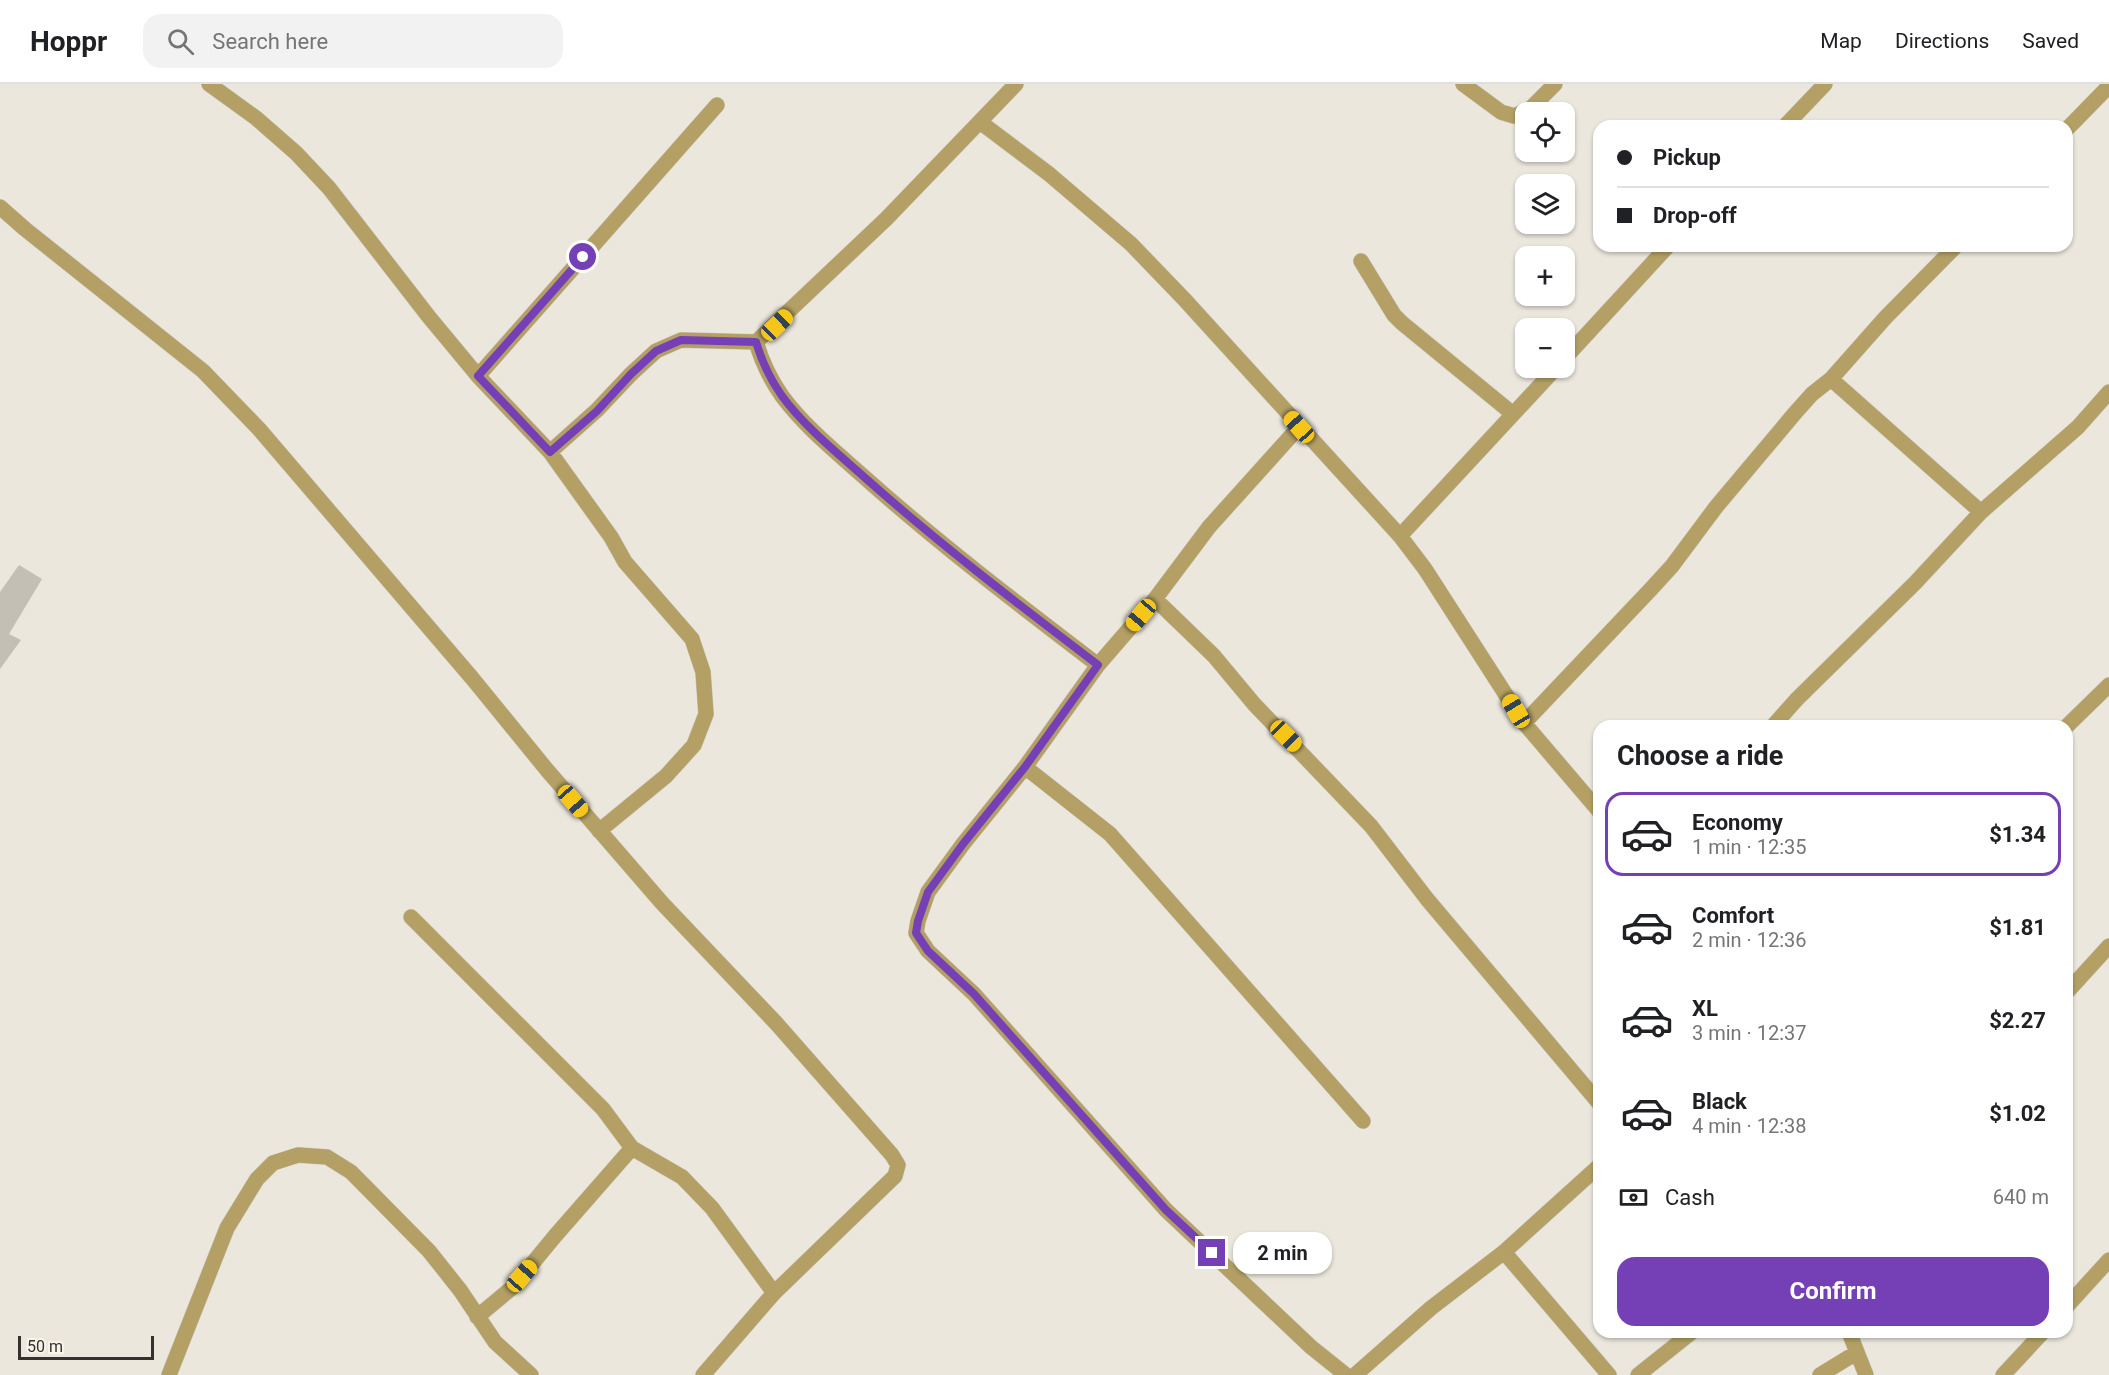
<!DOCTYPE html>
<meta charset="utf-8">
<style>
:root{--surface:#fff;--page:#f2f2f2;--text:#202124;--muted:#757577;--line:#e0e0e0;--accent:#753fb6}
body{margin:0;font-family:Roboto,sans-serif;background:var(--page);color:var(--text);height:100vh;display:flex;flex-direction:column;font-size:22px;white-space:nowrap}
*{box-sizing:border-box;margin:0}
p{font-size:20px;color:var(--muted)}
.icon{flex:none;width:33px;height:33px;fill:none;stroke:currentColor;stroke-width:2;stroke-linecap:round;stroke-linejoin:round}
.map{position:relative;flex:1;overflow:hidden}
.sheet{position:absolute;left:1593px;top:636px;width:480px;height:618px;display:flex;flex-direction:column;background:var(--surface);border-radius:18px;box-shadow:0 2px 4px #0004}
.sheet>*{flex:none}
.hud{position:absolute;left:1593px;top:36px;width:480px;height:132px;border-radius:18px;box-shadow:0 2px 4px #0004;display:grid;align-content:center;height:132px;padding:0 24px;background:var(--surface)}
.tools{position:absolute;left:1515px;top:18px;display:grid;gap:12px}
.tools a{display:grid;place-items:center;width:60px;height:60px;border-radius:12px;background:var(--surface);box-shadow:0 2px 4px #0004;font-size:30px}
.scale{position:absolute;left:18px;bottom:15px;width:136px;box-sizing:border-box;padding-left:6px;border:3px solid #33322e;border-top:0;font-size:16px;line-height:21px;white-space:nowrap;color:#33322e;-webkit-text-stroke:4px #f8f4ea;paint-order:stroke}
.end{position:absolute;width:27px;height:27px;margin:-14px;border:8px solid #753fb6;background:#fff;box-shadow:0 0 0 3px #fff}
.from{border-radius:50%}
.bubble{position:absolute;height:42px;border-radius:18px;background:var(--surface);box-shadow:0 2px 4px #0004;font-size:20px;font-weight:700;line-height:42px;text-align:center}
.car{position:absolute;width:18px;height:36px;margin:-18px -9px;border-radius:8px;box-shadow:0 0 4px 2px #0007;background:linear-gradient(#f5c518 24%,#345 0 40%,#f5c518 0 76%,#345 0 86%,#f5c518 0)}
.hud b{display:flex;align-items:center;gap:21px;height:57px;font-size:22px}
.hud b+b{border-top:2px solid var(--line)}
.hud i{width:15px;height:15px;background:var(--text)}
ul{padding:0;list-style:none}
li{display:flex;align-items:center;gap:18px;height:84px;margin:0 12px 9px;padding:0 12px;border:3px solid transparent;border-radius:18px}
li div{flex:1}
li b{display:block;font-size:22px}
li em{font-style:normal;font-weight:700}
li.on{border-color:var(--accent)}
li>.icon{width:54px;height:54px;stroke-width:1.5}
h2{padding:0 24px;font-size:27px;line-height:72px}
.pay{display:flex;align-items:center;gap:15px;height:66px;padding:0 24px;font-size:22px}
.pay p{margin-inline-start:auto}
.primary-button{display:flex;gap:12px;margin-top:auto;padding:12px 24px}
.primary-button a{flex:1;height:69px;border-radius:18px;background:var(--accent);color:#fff;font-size:24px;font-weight:700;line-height:69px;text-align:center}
header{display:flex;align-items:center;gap:36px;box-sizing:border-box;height:84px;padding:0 30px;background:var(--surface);border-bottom:2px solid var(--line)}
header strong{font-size:28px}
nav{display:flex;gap:33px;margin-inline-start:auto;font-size:21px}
.search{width:420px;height:54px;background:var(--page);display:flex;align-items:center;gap:15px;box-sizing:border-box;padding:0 21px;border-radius:18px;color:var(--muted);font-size:22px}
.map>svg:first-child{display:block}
.building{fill:#c3bfb5}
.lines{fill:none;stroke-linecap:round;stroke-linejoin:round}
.minor-casing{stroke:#c6c3ba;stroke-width:16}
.minor{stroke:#b4a064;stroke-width:15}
.route{stroke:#753fb6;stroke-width:8}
</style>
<header>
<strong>Hoppr</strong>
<div class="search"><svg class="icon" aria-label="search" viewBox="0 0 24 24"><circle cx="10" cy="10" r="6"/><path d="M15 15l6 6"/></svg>Search here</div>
<nav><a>Map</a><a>Directions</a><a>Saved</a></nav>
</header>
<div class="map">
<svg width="2109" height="1291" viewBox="0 0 2109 1291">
<rect width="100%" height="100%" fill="#ebe7dd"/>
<!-- building -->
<path class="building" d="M19,481l23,14 -33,55 12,6 -21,29v-77z"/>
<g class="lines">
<defs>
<path id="minor" d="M209,0l47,34 40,35 33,35 100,129 49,59 72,76 61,85 14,25 67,77 11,33 3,42 -12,31 -28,31 -67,55
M1463,0l38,28 13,4 16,-7 25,-25
M980,38l69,52 82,70 53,55 216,237 25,33 99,154 75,88
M1785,42l40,-42
M2067,45l42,-43
M0,123l25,22 178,142 56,58 213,249 75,92 115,133 114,120 116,132 6,10 -3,11 -121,117 -62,-85 -30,-31 -50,-29 -29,-39 -192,-192
M1361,177l33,54 8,8 111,91
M756,258c6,20 14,37 26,54 22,30 53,55 81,80 75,67 155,128 235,189
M1564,275l104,-113
M478,292l239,-271
M1831,295l150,133
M1299,343l-90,100 -54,72 -57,66 -73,102 -62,77 -35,48 -10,29 -2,12 12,18 46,43 192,216 145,137 35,28
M550,368l47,-42 34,-36 25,-23 25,-11 75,2 130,-123 130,-135
M1400,452l156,-168
M1155,515l59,57 40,48 117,122 56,73 172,204
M1524,639l127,-134 21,-23 44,-59 79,-94 17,-19 19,-15 54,-61 71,-72
M1773,642l24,-27 118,-116 66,-71 97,-85 31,-35
M2067,642l42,-41
M1025,683l85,67 253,287
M2067,908l42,-46
M1504,1168l105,123
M2067,1222l42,-46
M477,1233l36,-30 42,-51 77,-88
M1849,1248l17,43
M169,1291l58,-147 30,-49 16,-16 25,-8 29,2 24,15 78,79 31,39 35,52 36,33
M703,1291l71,-82
M1355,1291l76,-67 73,-56 95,-86
M1638,1291l54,-43
M1820,1291l36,-22
M2003,1291l40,-43"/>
</defs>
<!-- minor casing -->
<use href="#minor" class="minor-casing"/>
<!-- minor -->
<use href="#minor" class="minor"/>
</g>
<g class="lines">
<!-- route -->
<path class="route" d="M583,173l-105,119 72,76 47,-41 34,-37 25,-23 25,-11 75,2c6,20 14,37 26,54 22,30 53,55 81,80 75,67 155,128 235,189l-73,102 -62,77 -35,48 -10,29 -2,12 12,18 46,43 192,216 46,43"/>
</g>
</svg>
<div class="tools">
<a><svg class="icon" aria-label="locate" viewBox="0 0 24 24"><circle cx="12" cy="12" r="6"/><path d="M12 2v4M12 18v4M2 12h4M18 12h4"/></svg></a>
<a><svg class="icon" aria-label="layers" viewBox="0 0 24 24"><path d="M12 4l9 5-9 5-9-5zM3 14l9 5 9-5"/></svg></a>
<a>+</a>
<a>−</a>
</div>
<div class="scale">50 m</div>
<i class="end from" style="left:583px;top:173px"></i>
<i class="end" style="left:1212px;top:1169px"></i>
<div class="bubble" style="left:1233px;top:1148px;width:99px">2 min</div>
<i class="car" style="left:777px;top:241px;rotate:46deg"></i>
<i class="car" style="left:1299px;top:343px;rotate:318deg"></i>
<i class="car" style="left:1141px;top:531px;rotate:220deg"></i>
<i class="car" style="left:1516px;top:627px;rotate:329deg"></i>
<i class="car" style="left:1286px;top:652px;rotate:135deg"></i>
<i class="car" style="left:573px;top:717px;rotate:139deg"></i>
<i class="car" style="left:522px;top:1192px;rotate:41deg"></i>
<div class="hud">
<b><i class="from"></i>Pickup</b>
<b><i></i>Drop-off</b>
</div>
<section class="sheet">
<h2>Choose a ride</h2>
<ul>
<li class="on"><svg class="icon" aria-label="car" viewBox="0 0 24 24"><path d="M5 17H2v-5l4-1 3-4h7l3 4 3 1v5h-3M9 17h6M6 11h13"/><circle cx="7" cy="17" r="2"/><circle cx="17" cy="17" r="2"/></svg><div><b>Economy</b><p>1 min · 12:35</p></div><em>$1.34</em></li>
<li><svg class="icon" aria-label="car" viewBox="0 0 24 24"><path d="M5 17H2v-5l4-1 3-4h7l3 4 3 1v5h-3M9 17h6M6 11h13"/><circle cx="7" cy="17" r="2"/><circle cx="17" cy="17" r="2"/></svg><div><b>Comfort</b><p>2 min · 12:36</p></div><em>$1.81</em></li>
<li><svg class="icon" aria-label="car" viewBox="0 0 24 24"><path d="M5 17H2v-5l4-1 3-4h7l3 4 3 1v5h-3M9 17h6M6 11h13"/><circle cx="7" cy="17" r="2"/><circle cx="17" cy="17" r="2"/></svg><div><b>XL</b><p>3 min · 12:37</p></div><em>$2.27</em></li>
<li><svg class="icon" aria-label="car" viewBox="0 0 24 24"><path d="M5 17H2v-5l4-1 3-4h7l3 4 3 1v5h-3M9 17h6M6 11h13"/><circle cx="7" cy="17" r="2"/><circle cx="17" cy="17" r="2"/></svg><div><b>Black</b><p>4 min · 12:38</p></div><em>$1.02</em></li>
</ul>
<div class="pay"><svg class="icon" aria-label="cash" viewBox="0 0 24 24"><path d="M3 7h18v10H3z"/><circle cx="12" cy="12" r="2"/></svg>Cash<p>640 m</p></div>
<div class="primary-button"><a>Confirm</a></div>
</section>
</div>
